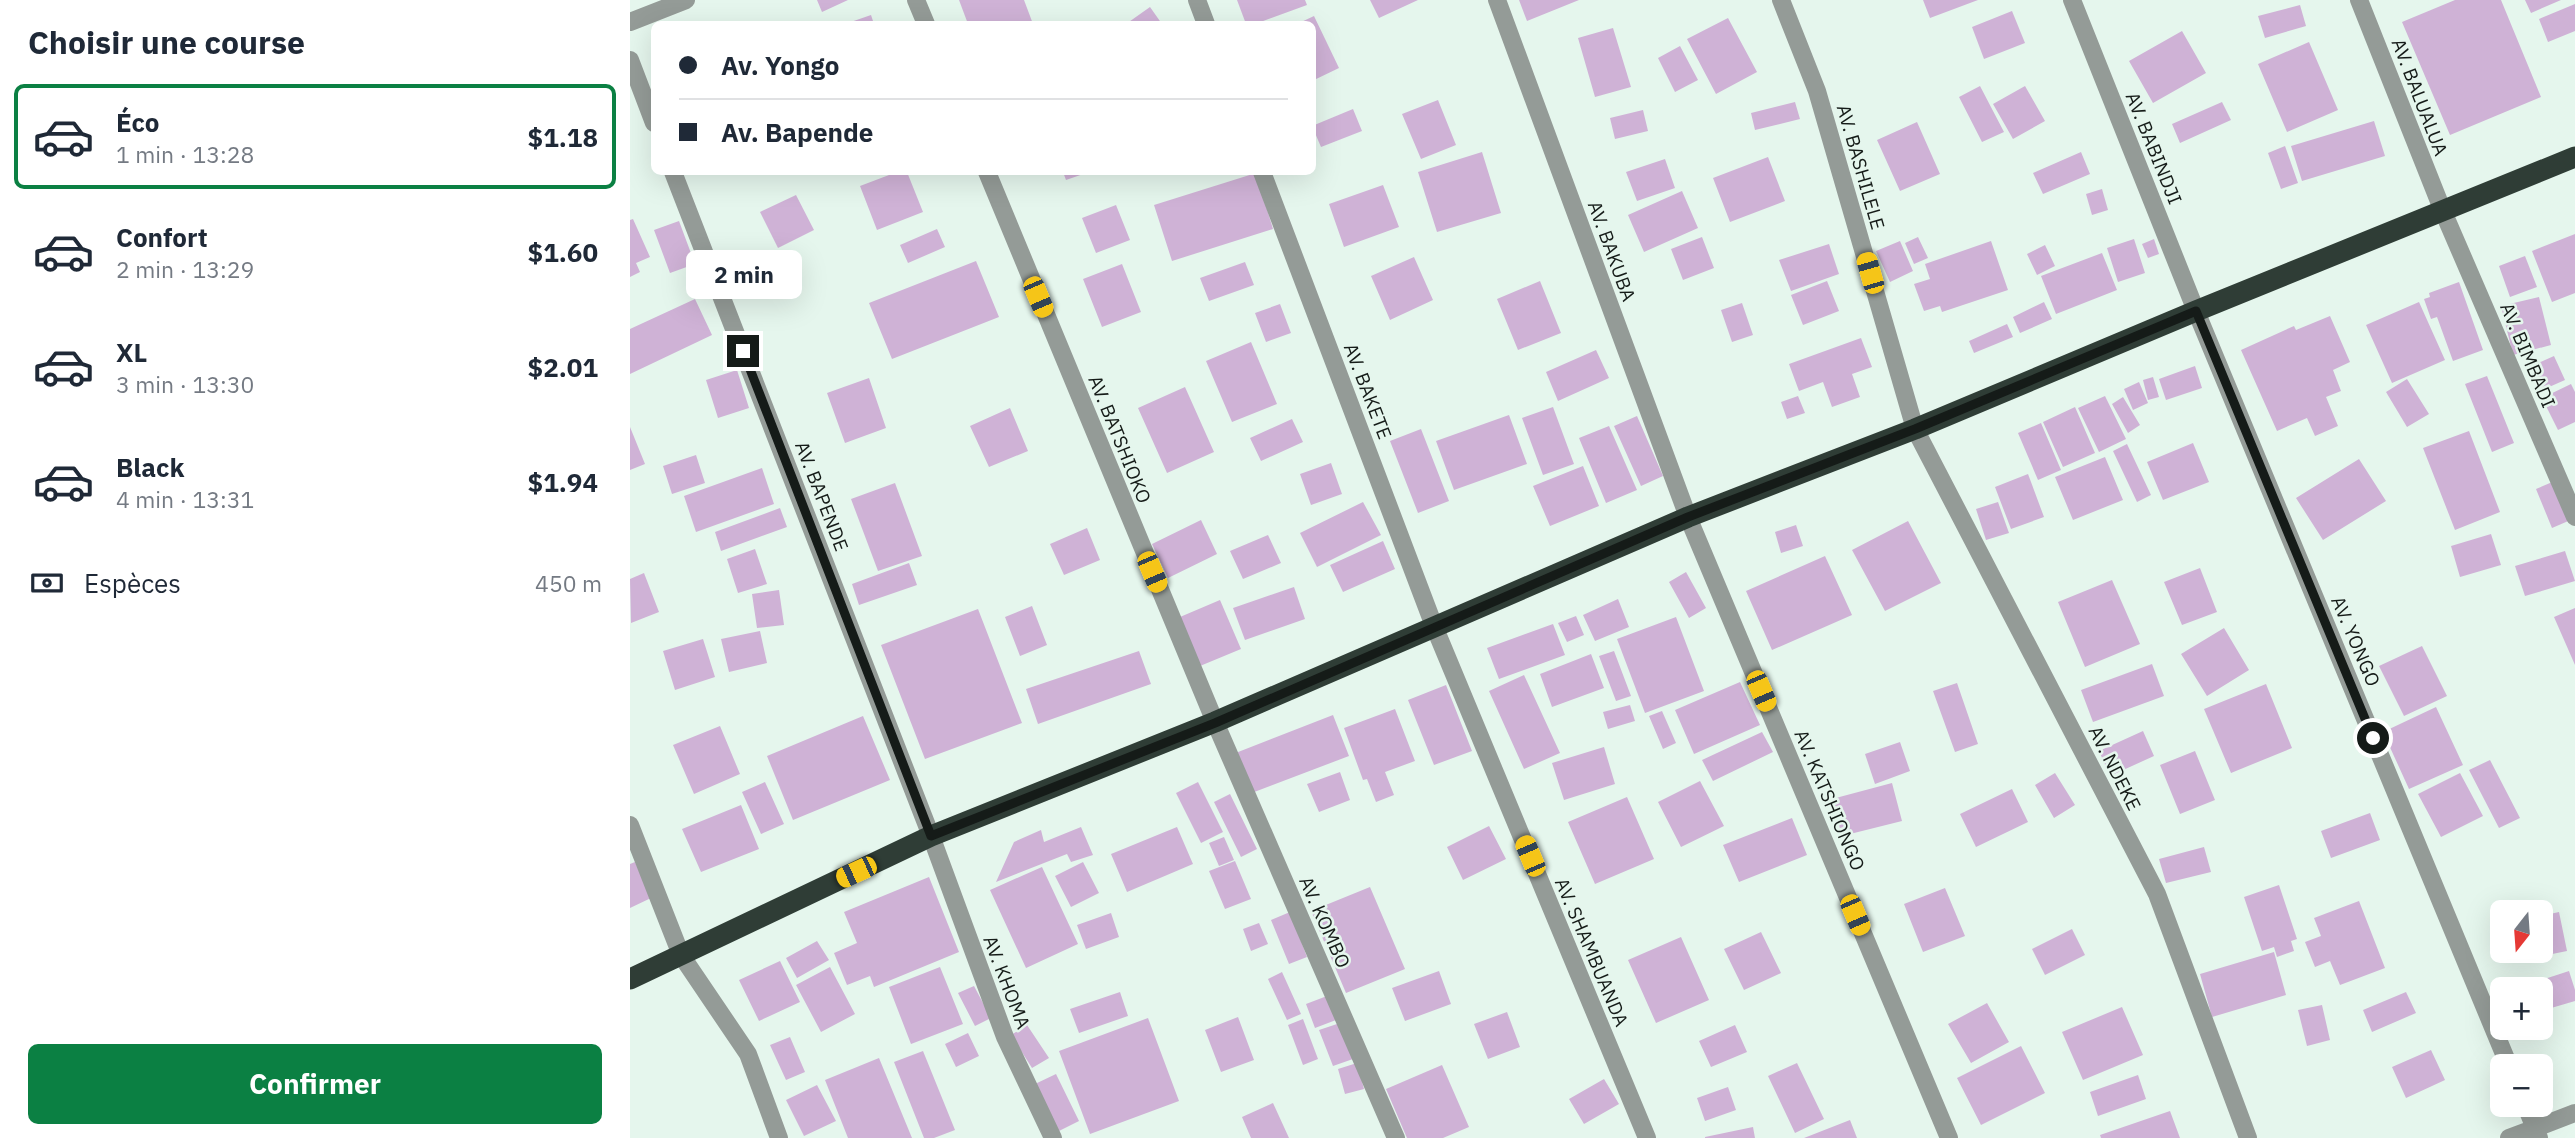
<!DOCTYPE html>
<html lang="fr">
<meta charset="utf-8">
<style>
:root{--surface:#fff;--page:#f2f2f3;--text:#1f2937;--muted:#747a83;--line:#e0e1e3;--accent:#0b8043}
body{margin:0;font-family:"IBM Plex Sans",sans-serif;background:var(--page);color:var(--text);height:100vh;display:flex;flex-direction:column;font-size:26px;white-space:nowrap}
*{box-sizing:border-box;margin:0}
p{font-size:23px;color:var(--muted)}
.icon{flex:none;width:38px;height:38px;fill:none;stroke:currentColor;stroke-width:2;stroke-linecap:round;stroke-linejoin:round}
.map{position:relative;flex:1;overflow:hidden}
.drawer{display:flex;flex-direction:column;background:var(--surface);width:630px}
.drawer>*{flex:none}
.top-card{position:absolute;left:21px;top:21px;width:665px;height:154px;border-radius:10px;box-shadow:0 7px 28px #0002;display:grid;align-content:center;height:154px;padding:0 28px;background:var(--surface)}
.needle{width:46px;rotate:197deg}
.controls{position:absolute;left:1860px;top:900px;display:grid;gap:14px}
.controls a{display:grid;place-items:center;width:63px;height:63px;border-radius:10px;background:var(--surface);box-shadow:0 7px 28px #0002;font-size:35px}
.end{position:absolute;width:32px;height:32px;margin:-16px;border:9px solid #151b18;background:#fff;box-shadow:0 0 0 4px #fff}
.from{border-radius:50%}
.bubble{position:absolute;height:49px;border-radius:10px;background:var(--surface);box-shadow:0 7px 28px #0002;font-size:23px;font-weight:700;line-height:49px;text-align:center}
.car{position:absolute;width:21px;height:42px;margin:-21px -10px;border-radius:9px;box-shadow:0 0 5px 2px #0007;background:linear-gradient(#f5c518 24%,#345 0 40%,#f5c518 0 76%,#345 0 86%,#f5c518 0)}
.top-card b{display:flex;align-items:center;gap:24px;height:66px;font-size:26px}
.top-card b+b{border-top:2px solid var(--line)}
.top-card i{width:18px;height:18px;background:var(--text)}
ul{padding:0;list-style:none}
li{display:flex;align-items:center;gap:21px;height:105px;margin:0 14px 10px;padding:0 14px;border:4px solid transparent;border-radius:10px}
li div{flex:1}
li b{display:block;font-size:26px}
li em{font-style:normal;font-weight:700}
li.on{border-color:var(--accent)}
li>.icon{width:63px;height:63px;stroke-width:1.5}
h2{padding:0 28px;font-size:32px;line-height:84px}
.pay{display:flex;align-items:center;gap:18px;height:77px;padding:0 28px;font-size:26px}
.pay p{margin-inline-start:auto}
.cta{display:flex;gap:14px;margin-top:auto;padding:14px 28px}
.cta a{flex:1;height:80px;border-radius:10px;background:var(--accent);color:#fff;font-size:28px;font-weight:700;line-height:80px;text-align:center}
main{display:flex;flex:1;min-height:0}
.map>svg:first-child{display:block}
.building{fill:#cfb2d6}
.lines{fill:none;stroke-linecap:round;stroke-linejoin:round}
.minor{stroke:#949b97;stroke-width:18}
.highway{stroke:#2f3d36;stroke-width:21}
.route{stroke:#151b18;stroke-width:9}
.labels{text-anchor:middle;stroke-width:5;stroke-linejoin:round;paint-order:stroke}
.street-label{font-size:19px;fill:#151b18;stroke:#e5f6ed}
</style>
<main>
<section class="drawer">
<h2>Choisir une course</h2>
<ul>
<li class="on"><svg class="icon" aria-label="car" viewBox="0 0 24 24"><path d="M5 17H2v-5l4-1 3-4h7l3 4 3 1v5h-3M9 17h6M6 11h13"/><circle cx="7" cy="17" r="2"/><circle cx="17" cy="17" r="2"/></svg><div><b>Éco</b><p>1 min · 13:28</p></div><em>$1.18</em></li>
<li><svg class="icon" aria-label="car" viewBox="0 0 24 24"><path d="M5 17H2v-5l4-1 3-4h7l3 4 3 1v5h-3M9 17h6M6 11h13"/><circle cx="7" cy="17" r="2"/><circle cx="17" cy="17" r="2"/></svg><div><b>Confort</b><p>2 min · 13:29</p></div><em>$1.60</em></li>
<li><svg class="icon" aria-label="car" viewBox="0 0 24 24"><path d="M5 17H2v-5l4-1 3-4h7l3 4 3 1v5h-3M9 17h6M6 11h13"/><circle cx="7" cy="17" r="2"/><circle cx="17" cy="17" r="2"/></svg><div><b>XL</b><p>3 min · 13:30</p></div><em>$2.01</em></li>
<li><svg class="icon" aria-label="car" viewBox="0 0 24 24"><path d="M5 17H2v-5l4-1 3-4h7l3 4 3 1v5h-3M9 17h6M6 11h13"/><circle cx="7" cy="17" r="2"/><circle cx="17" cy="17" r="2"/></svg><div><b>Black</b><p>4 min · 13:31</p></div><em>$1.94</em></li>
</ul>
<div class="pay"><svg class="icon" aria-label="cash" viewBox="0 0 24 24"><path d="M3 7h18v10H3z"/><circle cx="12" cy="12" r="2"/></svg>Espèces<p>450 m</p></div>
<div class="cta"><a>Confirmer</a></div>
</section>
<div class="map">
<svg width="1945" height="1138" viewBox="0 0 1945 1138">
<rect width="100%" height="100%" fill="#e5f6ed"/>
<!-- building -->
<path class="building" d="M187,0h31l-26,12z
M329,0h65l9,24h-65z
M607,0h68l2,5 -52,19h-9z
M740,0h48l-39,18z
M889,0h60l-52,21z
M1293,0h55l-48,18z
M1825,0h46l40,97 -91,38 -48,-113z
M1895,0h36l-30,13z
M1945,4v27l-27,11 -9,-23z
M1670,5l6,21 -41,12 -7,-22z
M520,7l12,17h-36z
M1382,11l13,32 -41,16 -12,-32z
M241,15l3,9h-29z
M684,16l25,52 -27,13v-57h-15z
M1098,18l29,54 -41,22 -29,-55z
M983,28l18,59 -36,10 -17,-59z
M1552,31l24,42 -53,30 -24,-42z
M1679,42l29,68 -51,22 -29,-68z
M1050,46l18,34 -23,12 -17,-34z
M1350,86l24,46 -22,10 -23,-45z
M1395,86l20,35 -32,18 -20,-35z
M808,100l18,45 -35,14 -19,-45z
M1165,102l5,17 -45,11 -4,-17z
M1592,102l9,18 -51,23 -8,-19z
M723,109l9,22 -41,16 -9,-21z
M1013,110l5,21 -33,8 -5,-21z
M1744,121l11,35 -83,25 -11,-35z
M1287,122l23,52 -40,17 -23,-51z
M1655,146l13,37 -17,6 -13,-36z
M852,152l19,61 -64,19 -19,-60z
M1451,152l9,22 -47,20 -10,-21z
M1138,157l17,44 -55,21 -17,-44z
M1035,159l10,29 -38,13 -11,-29z
M267,172h10l16,40 -46,18 -17,-44z
M433,172h26l-23,8z
M626,173l17,56 -101,32 -18,-56z
M753,185l16,42 -55,20 -15,-43z
M1472,189l6,21 -16,5 -6,-21z
M1052,191l16,37 -54,24 -16,-37z
M166,195l18,35 -36,18 -18,-36z
M486,205l14,35 -34,13 -14,-35z
M3,219l17,38 -14,6 4,9 -10,5v-57z
M49,221l16,43 -25,9 -16,-43z
M307,229l8,18 -37,16 -8,-18z
M1945,234v59l-23,9 -20,-51z
M1072,237l12,31 -31,12 -12,-31z
M1288,237l10,21 -14,6 -9,-21z
M1504,239l11,34 -27,9 -11,-34z
M1524,239l5,15 -11,4 -6,-14z
M1270,241l13,30 -23,11 -14,-31z
M1361,241l17,49 -66,22 -2,-6 -16,5 -10,-27 16,-5 -5,-15z
M1199,244l10,30 -48,17 -12,-31z
M1415,245l10,21 -18,9 -10,-21z
M1472,253l15,37 -61,24 -15,-38z
M1895,256l12,31 -27,10 -11,-31z
M784,257l19,43 -43,20 -19,-44z
M346,261l23,56 -107,42 -23,-56z
M615,262l9,23 -45,16 -9,-23z
M492,264l19,48 -39,15 -19,-48z
M910,281l21,52 -43,17 -21,-51z
M1197,281l12,30 -36,14 -12,-30z
M1829,282l24,68 -30,11 -16,-44 -6,2 -7,-20 6,-2 -1,-4z
M1909,297l12,48 -38,10 -12,-49z
M65,299l17,36 -82,39v-45z
M1414,302l8,17 -32,14 -7,-16z
M1789,302l26,58 -53,23 -26,-58z
M1112,303l11,32 -21,7 -11,-32z
M650,304l11,29 -25,9 -11,-29z
M1700,316l20,46 -17,8 8,21 -15,6 12,29 -23,10 -8,-18 -30,13 -36,-81 53,-24 2,4z
M1377,324l6,13 -39,16 -5,-12z
M1231,338l11,29 -20,7 8,23 -28,10 -9,-25 -24,9 -10,-27z
M621,342l26,62 -45,18 -26,-61z
M966,350l13,28 -51,23 -12,-29z
M1924,356l11,24 -25,11 -11,-24z
M1565,366l7,22 -36,12 -7,-21z
M107,370l12,38 -31,10 -12,-38z
M1857,376l27,67 -22,9 -27,-68z
M1523,377l6,20 -11,3 -5,-20z
M239,378l17,50 -41,15 -18,-50z
M1777,379l22,35 -22,13 -21,-35z
M1509,382l9,21 -15,7 -9,-21z
M1941,384l4,8v30l-17,8 -16,-32z
M555,387l29,65 -47,21 -29,-65z
M1168,396l7,17 -18,6 -6,-17z
M1475,396l21,43 -27,13 -21,-44z
M1493,397l17,28 -12,8 -16,-29z
M923,407l21,57 -31,11 -21,-57z
M1445,407l20,46 -32,14 -20,-45z
M380,408l18,43 -39,16 -19,-41z
M879,415l18,49 -73,26 -18,-49z
M1007,416l26,60 -22,10 -27,-60z
M662,419l11,23 -42,19 -11,-23z
M1411,423l20,47 -23,10 -20,-47z
M979,426l28,64 -31,13 -27,-65z
M0,427l15,37 -15,6z
M791,429l28,72 -31,12 -28,-72z
M1839,431l31,81 -45,18 -32,-82z
M1563,443l16,39 -46,18 -16,-38z
M1497,444l24,51 -14,7 -24,-51z
M66,455l9,28 -33,11 -9,-28z
M1475,457l18,43 -50,20 -18,-43z
M1729,459l27,42 -63,39 -27,-42z
M701,463l11,31 -31,11 -11,-31z
M953,466l16,40 -49,20 -17,-40z
M132,468l12,36 -78,28 -12,-36z
M1398,474l16,43 -33,12 -16,-42z
M1927,480l16,39 -21,9 -16,-39z
M265,483l27,73 -44,15 -27,-72z
M733,502l18,33 -64,32 -17,-34z
M1368,502l11,31 -23,7 -10,-31z
M150,508l7,19 -66,24 -6,-19z
M571,520l16,34 -49,24 -16,-34z
M1278,521l33,62 -56,28 -33,-61z
M1166,525l7,21 -22,7 -6,-21z
M457,528l13,32 -36,15 -14,-31z
M1861,534l10,31 -41,12 -9,-31z
M638,535l13,28 -38,16 -13,-28z
M753,541l12,28 -52,23 -13,-27z
M125,549l12,35 -29,9 -11,-34z
M1935,551l10,30 -50,15 -10,-30z
M1195,556l27,59 -80,35 -26,-59z
M279,563l8,22 -58,20 -7,-21z
M1570,568l17,44 -35,13 -18,-43z
M1056,572l20,36 -17,10 -20,-36z
M14,573l15,39 -28,11 -1,-44z
M1482,580l28,64 -55,23 -27,-65z
M664,587l11,32 -60,21 -12,-32z
M149,590l5,35 -27,3 -5,-34z
M988,599l11,28 -34,14 -12,-26z
M590,600l21,49 -41,17 -20,-49z
M402,606l15,39 -27,11 -15,-39z
M1945,608v57l-21,-48z
M348,609l44,114 -97,36 -44,-114z
M946,616l8,19 -17,7 -9,-19z
M1046,617l28,74 -59,22 -28,-74z
M923,624l12,31 -66,24 -12,-31z
M1594,628l25,42 -42,26 -26,-42z
M130,631l7,32 -38,9 -8,-33z
M73,639l12,38 -40,13 -12,-39z
M1792,646l25,50 -43,20 -25,-50z
M509,651l12,33 -113,40 -12,-35z
M984,651l17,45 -15,5 -17,-45z
M961,654l13,34 -52,19 -12,-33z
M1522,664l12,32 -71,26 -12,-32z
M894,675l36,78 -36,16 -35,-78z
M1110,682l20,43 -66,29 -19,-44z
M1327,683l21,61 -23,8 -22,-61z
M1636,684l26,64 -61,25 -27,-64z
M816,685l26,66 -38,14 -26,-65z
M1000,705l5,16 -27,8 -5,-17z
M1806,707l27,58 -54,24 -26,-57z
M765,709l20,52 -30,11 9,23 -18,7 -9,-23 -4,1 -19,-52z
M1032,711l14,32 -13,6 -14,-33z
M703,715l16,41 -100,38 -16,-40z
M233,716l27,64 -97,40 -26,-64z
M90,726l20,48 -46,20 -21,-49z
M1513,731l11,25 -44,20 -11,-25z
M1132,732l11,20 -60,29 -11,-21z
M1270,742l10,29 -35,13 -10,-30z
M974,747l11,37 -51,16 -12,-37z
M1565,751l20,49 -35,14 -20,-49z
M1860,760l30,58 -21,10 -30,-58z
M710,772l10,28 -31,12 -12,-28z
M1425,773l20,32 -21,13 -19,-33z
M1830,773l23,43 -42,21 -23,-43z
M1070,781l24,45 -43,21 -23,-45z
M135,782l19,42 -23,10 -19,-42z
M568,782l25,50 -22,11 -25,-50z
M1262,783l10,38 -60,15 -10,-37z
M1382,789l16,33 -52,25 -16,-33z
M600,794l27,55 -16,8 -27,-55z
M997,797l27,62 -59,25 -27,-62z
M111,805l18,44 -58,23 -19,-43z
M1740,813l10,27 -49,18 -10,-27z
M1162,818l15,37 -68,27 -16,-37z
M859,826l17,33 -43,21 -16,-33z
M451,827l12,28 -22,7 -4,-8 -71,28 18,-40 27,-12 3,12z
M547,827l16,37 -66,28 -16,-38z
M594,837l10,23 -15,6 -10,-23z
M1574,847l7,25 -45,11 -7,-24z
M605,861l16,38 -26,10 -16,-38z
M5,862l16,36 -21,10v-44z
M453,862l16,31 -28,14 -16,-31z
M412,867l36,77 -52,24 -36,-78z
M299,877l30,75 -85,35 -4,-11 -23,9 -13,-32 23,-10 -13,-31z
M1649,885l18,54 -6,2 3,10 -17,6 -3,-10 -12,4 -18,-54z
M740,887l35,82 -59,24 -35,-82z
M1315,888l20,48 -42,16 -19,-48z
M1729,901l26,67 -45,17 -10,-24 -15,6 -10,-25 16,-6 -7,-18z
M660,912l17,45 -18,7 -18,-44z
M1929,912l8,39 -29,6 -1,-7h4v-34z
M481,913l8,24 -33,12 -9,-24z
M629,923l9,21 -17,7 -8,-22z
M1442,929l13,26 -40,20 -13,-26z
M1131,932l20,41 -37,17 -20,-41z
M1051,937l28,63 -53,23 -28,-63z
M187,941l12,19 -32,18 -11,-20z
M1644,952l12,43 -74,22 -12,-43z
M150,961l20,41 -41,19 -20,-41z
M200,967l25,47 -34,18 -25,-47z
M310,967l23,57 -52,20 -22,-57z
M809,971l12,33 -46,17 -13,-33z
M1939,971l6,19v11l-34,10v-22h-27z
M652,972l19,42 -14,6 -19,-41z
M344,986l17,32 -16,8 -17,-33z
M490,992l8,24 -49,17 -9,-24z
M1776,992l10,21 -44,19 -9,-22z
M697,996l9,24 -21,8 -9,-24z
M1357,1003l22,39 -38,21 -23,-39z
M1692,1005l8,35 -23,6 -9,-36z
M1492,1007l21,48 -60,25 -21,-48z
M877,1012l13,35 -32,12 -14,-35z
M608,1017l16,43 -33,12 -16,-42z
M518,1018l31,83 -89,33 -31,-83z
M673,1019l15,40 -15,6 -15,-40z
M710,1023l13,36 -20,7 -14,-36z
M397,1025l22,33 -17,10 -21,-33z
M1105,1025l12,27 -36,15 -12,-26z
M338,1033l11,23 -23,11 -11,-23z
M160,1037l15,35 -19,8 -16,-35z
M1391,1046l24,47 -64,32 -24,-47z
M1801,1050l14,30 -39,18 -14,-31z
M293,1051l32,79 -21,8h-10l-30,-76z
M249,1058l33,80h-64l-23,-58z
M727,1063l7,26 -19,5 -7,-25z
M1167,1063l27,56 -29,14 -27,-57z
M812,1065l27,62 -26,11h-36l-21,-49z
M426,1074l23,47 -20,10 -24,-47z
M1508,1075l8,24 -48,17 -8,-24z
M974,1079l15,25 -35,20 -15,-25z
M187,1085l19,36 -32,15 -18,-36z
M1098,1087l8,23 -31,11 -8,-23z
M643,1103l16,35h-38l-9,-21z
M1540,1111l10,27h-79l-1,-3z
M1220,1120l7,18h-53z
M1123,1127l2,11h-50v-1z"/>
<g class="lines">
<!-- minor -->
<path class="minor" d="M286,0l10,24
M567,0l9,24
M867,0l191,517 261,621
M1151,0l36,91 98,338 242,465 91,244
M1442,0l124,311 313,755
M1729,0l83,209 133,308
M0,22l56,-22
M0,60l24,63
M43,172l258,664 74,201 48,101
M357,172l228,550 181,416
M632,172l172,454 213,512
M0,825l51,130 67,99 31,84
M1895,1104l14,34
M1879,1138l66,-25"/>
<!-- highway -->
<path class="highway" d="M0,979l301,-143 284,-114 473,-205 227,-88 281,-118 379,-154"/>
</g>
<g class="lines">
<!-- route -->
<path class="route" d="M113,351l188,485 284,-113 473,-206 227,-88 281,-118 177,427"/>
</g>
<g class="labels">
<!-- street labels -->
<g class="street-label">
<text transform="translate(1790 97) rotate(69)" y="7">AV. BALUALUA</text>
<text transform="translate(1524 148) rotate(68)" y="7">AV. BABINDJI</text>
<text transform="translate(1231 167) rotate(74)" y="7">AV. BASHILELE</text>
<text transform="translate(982 251) rotate(70)" y="7">AV. BAKUBA</text>
<text transform="translate(1898 355) rotate(67)" y="7">AV. BIMBADI</text>
<text transform="translate(738 391) rotate(69)" y="7">AV. BAKETE</text>
<text transform="translate(490 439) rotate(68)" y="7">AV. BATSHIOKO</text>
<text transform="translate(192 496) rotate(69)" y="7">AV. BAPENDE</text>
<text transform="translate(1726 641) rotate(67)" y="7">AV. YONGO</text>
<text transform="translate(1485 768) rotate(63)" y="7">AV. NDEKE</text>
<text transform="translate(1200 800) rotate(67)" y="7">AV. KATSHIONGO</text>
<text transform="translate(695 922) rotate(66)" y="7">AV. KOMBO</text>
<text transform="translate(962 952) rotate(67)" y="7">AV. SHAMBUANDA</text>
<text transform="translate(377 982) rotate(69)" y="7">AV. KHOMA</text>
</g>
</g>
</svg>
<div class="controls">
<a><svg class="needle" viewBox="-14 -14 28 28"><path d="M0-13l5 13h-10z" fill="#e53935"/><path d="M0 13l5-13h-10z" fill="#747a83"/></svg></a>
<a>+</a>
<a>−</a>
</div>
<i class="end from" style="left:1743px;top:738px"></i>
<i class="end" style="left:113px;top:351px"></i>
<div class="bubble" style="left:56px;top:250px;width:116px">2 min</div>
<i class="car" style="left:1240px;top:273px;rotate:344deg"></i>
<i class="car" style="left:408px;top:297px;rotate:157deg"></i>
<i class="car" style="left:522px;top:572px;rotate:157deg"></i>
<i class="car" style="left:1131px;top:691px;rotate:157deg"></i>
<i class="car" style="left:900px;top:856px;rotate:337deg"></i>
<i class="car" style="left:226px;top:872px;rotate:245deg"></i>
<i class="car" style="left:1225px;top:915px;rotate:157deg"></i>
<div class="top-card">
<b><i class="from"></i>Av. Yongo</b>
<b><i></i>Av. Bapende</b>
</div>
</div>
</main>
